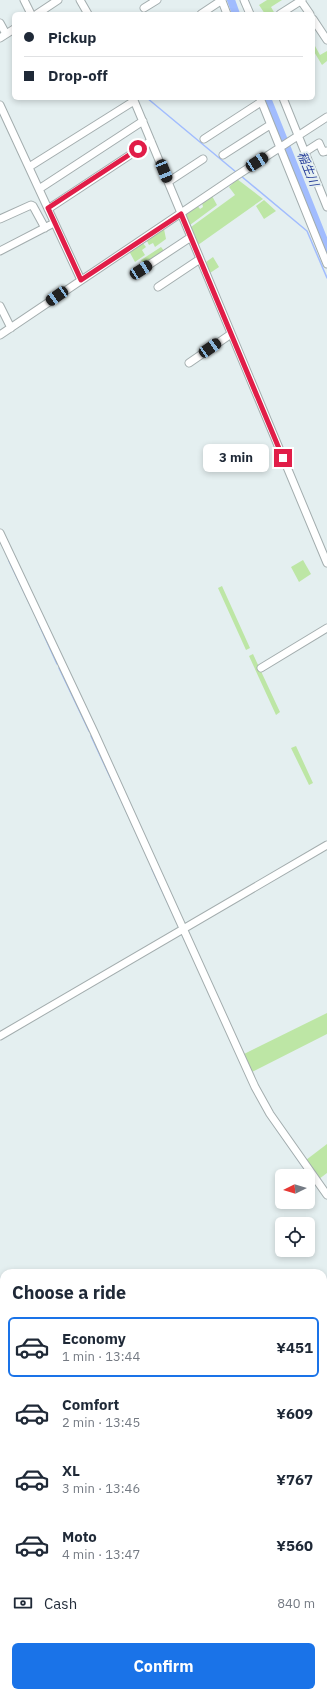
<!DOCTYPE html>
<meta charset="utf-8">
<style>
:root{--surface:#fff;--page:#f6f6f7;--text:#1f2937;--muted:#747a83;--line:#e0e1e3;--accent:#1a73e8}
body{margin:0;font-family:"IBM Plex Sans","Noto Sans JP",sans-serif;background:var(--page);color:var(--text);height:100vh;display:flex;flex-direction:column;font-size:15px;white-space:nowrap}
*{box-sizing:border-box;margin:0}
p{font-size:13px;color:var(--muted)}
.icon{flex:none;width:22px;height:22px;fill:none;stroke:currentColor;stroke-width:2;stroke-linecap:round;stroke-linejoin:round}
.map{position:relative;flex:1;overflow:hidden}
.panel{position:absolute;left:0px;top:1269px;width:327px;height:428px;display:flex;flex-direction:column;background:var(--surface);border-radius:12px 12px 0 0;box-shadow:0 2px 6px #0003}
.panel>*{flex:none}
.guide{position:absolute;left:12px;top:12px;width:303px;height:88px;border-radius:6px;box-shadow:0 2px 6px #0003;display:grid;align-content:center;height:88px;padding:0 12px;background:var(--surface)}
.needle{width:26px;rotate:265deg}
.tools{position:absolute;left:275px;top:1169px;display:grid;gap:8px}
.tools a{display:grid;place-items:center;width:40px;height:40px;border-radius:6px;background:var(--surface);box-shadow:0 2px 6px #0003;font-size:20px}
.end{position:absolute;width:18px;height:18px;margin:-9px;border:5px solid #e11d48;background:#fff;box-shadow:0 0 0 2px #fff}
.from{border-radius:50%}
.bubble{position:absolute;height:28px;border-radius:6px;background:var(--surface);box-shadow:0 2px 6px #0003;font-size:13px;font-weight:700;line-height:28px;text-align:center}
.car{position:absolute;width:12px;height:24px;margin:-12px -6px;border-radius:5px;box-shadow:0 0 3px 1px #0007;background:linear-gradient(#222 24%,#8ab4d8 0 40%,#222 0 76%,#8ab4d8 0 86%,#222 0)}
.guide b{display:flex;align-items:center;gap:14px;height:38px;font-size:15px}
.guide b+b{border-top:1px solid var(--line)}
.guide i{width:10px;height:10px;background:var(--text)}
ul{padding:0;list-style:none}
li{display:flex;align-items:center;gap:12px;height:60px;margin:0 8px 6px;padding:0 4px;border:2px solid transparent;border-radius:6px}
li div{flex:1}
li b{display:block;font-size:15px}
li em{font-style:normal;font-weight:700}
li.selected{border-color:var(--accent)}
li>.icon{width:36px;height:36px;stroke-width:1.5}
h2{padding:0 12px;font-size:18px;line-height:48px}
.pay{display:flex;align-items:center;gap:10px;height:44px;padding:0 12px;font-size:15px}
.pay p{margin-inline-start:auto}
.button{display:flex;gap:8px;margin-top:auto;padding:8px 12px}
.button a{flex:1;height:46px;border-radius:6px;background:var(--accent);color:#fff;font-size:16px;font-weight:700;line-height:46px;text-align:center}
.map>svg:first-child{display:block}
.green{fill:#bde6a5}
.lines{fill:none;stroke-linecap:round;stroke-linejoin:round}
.stream{stroke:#a1bcfe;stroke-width:1.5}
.river{stroke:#a1bcfe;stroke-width:8}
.minor-casing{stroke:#a3adae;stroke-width:9}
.minor{stroke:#fff;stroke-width:7}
.route{stroke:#e11d48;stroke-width:5}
.labels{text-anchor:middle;stroke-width:3.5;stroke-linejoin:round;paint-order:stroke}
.water-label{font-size:12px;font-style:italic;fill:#233b98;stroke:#e4eff0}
</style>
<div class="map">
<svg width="327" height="1697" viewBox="0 0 327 1697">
<rect width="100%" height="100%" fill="#e4eff0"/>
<!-- green -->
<path class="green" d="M267,0h15l-11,7 4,7h-10l-6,-9z
M315,46l5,9 7,-4v10l-5,4 -9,-15v-3z
M237,179l26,20 -65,46 -7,-18 44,-32 -6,-8z
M212,196l5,9 -27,20 -4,-10 1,-2 10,-8 3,4 3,-2 -1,-4z
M264,200l12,11 -12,8 -8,-13z
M164,229l2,10 -11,8 -2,-4 -4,2 -3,-6z
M142,242l4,5 -4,3 3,5 -10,7 -6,-11z
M161,247l4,5 -21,13 -3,-5z
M213,257l6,10 -9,6 -4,-11z
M303,560l8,14 -12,8 -8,-15z
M222,586l28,62 -4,2 -28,-62z
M253,654l27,58 -4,3 -27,-59z
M296,746l17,37 -4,2 -18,-37z
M327,1013v21l-75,38 -8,-18z
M327,1144v29l-8,6 -13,-19z"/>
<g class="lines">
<!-- stream -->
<path class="stream" d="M147,98l89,74
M241,176l66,55 20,47
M9,561l26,54
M37,620l20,44
M59,668l30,63
M91,736l29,62
M122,802l29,63
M152,869l27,58
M182,934l3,7
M274,1125l32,46"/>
<!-- river -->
<path class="river" d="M231,0l5,14
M267,98l60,150"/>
<defs>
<path id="minor" d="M24,0l7,14
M80,0l8,14
M244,0l6,14
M222,1l5,13
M301,1l9,13
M144,8l13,-8
M37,14l21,-14
M201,14l21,-14
M280,14l22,-14
M313,19l14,21
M0,23l6,11
M0,38l14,-9
M133,98l194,465
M260,98l67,166
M283,98l44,109
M0,105l81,175
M204,139l57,-37
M305,152l14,-9 4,9 4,-1
M223,155l47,-30
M29,167l105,-66
M168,182l35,-23
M39,189l104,-68
M48,209l103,-68
M0,219l31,-14 2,1 12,22
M0,251l54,-28
M141,270l50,-33
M158,287l42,-28
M0,306l11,22
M0,335l236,-159 91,-59
M189,363l42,-29
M0,533l94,199 161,355 15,27 57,81
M261,668l66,-40
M0,1036l327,-191
M0,1474l4,7
M126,1693l3,4"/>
</defs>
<!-- minor casing -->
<use href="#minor" class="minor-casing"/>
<!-- minor -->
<use href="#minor" class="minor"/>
</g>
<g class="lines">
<!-- route -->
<path class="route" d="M138,149l-90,59 33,72 100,-66 102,244"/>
</g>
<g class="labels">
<!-- water labels -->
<g class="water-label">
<text transform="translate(308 169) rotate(68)" y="4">稲生川</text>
</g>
</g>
</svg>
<div class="tools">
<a><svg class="needle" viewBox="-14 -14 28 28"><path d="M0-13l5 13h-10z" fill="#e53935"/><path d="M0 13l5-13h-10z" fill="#747a83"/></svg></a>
<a><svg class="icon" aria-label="locate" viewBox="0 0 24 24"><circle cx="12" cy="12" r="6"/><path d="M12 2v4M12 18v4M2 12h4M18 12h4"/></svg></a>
</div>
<i class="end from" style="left:138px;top:149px"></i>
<i class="end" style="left:283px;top:458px"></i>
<div class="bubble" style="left:203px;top:444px;width:66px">3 min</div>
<i class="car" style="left:257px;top:162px;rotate:57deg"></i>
<i class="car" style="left:164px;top:171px;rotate:158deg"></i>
<i class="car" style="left:141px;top:270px;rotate:57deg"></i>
<i class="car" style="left:57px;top:296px;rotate:236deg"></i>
<i class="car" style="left:210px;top:348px;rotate:56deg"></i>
<div class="guide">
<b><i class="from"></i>Pickup</b>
<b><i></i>Drop-off</b>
</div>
<section class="panel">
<h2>Choose a ride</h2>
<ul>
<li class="selected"><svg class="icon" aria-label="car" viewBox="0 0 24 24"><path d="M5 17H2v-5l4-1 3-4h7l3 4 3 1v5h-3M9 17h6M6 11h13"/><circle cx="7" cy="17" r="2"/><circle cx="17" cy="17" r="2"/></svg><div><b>Economy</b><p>1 min · 13:44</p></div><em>¥451</em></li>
<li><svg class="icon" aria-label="car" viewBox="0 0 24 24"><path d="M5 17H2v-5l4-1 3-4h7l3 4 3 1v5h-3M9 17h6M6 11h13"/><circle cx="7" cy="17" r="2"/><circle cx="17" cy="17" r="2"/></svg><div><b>Comfort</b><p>2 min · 13:45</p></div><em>¥609</em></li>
<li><svg class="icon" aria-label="car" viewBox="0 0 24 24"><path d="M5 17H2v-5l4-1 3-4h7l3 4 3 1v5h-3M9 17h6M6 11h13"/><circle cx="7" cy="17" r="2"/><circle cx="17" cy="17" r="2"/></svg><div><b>XL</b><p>3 min · 13:46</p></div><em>¥767</em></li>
<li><svg class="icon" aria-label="car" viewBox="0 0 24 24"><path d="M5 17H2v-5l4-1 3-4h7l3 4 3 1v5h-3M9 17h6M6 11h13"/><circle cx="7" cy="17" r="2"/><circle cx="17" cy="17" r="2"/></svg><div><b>Moto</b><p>4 min · 13:47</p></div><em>¥560</em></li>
</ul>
<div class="pay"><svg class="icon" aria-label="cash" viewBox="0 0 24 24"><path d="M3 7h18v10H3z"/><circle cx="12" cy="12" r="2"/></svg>Cash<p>840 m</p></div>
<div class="button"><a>Confirm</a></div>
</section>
</div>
